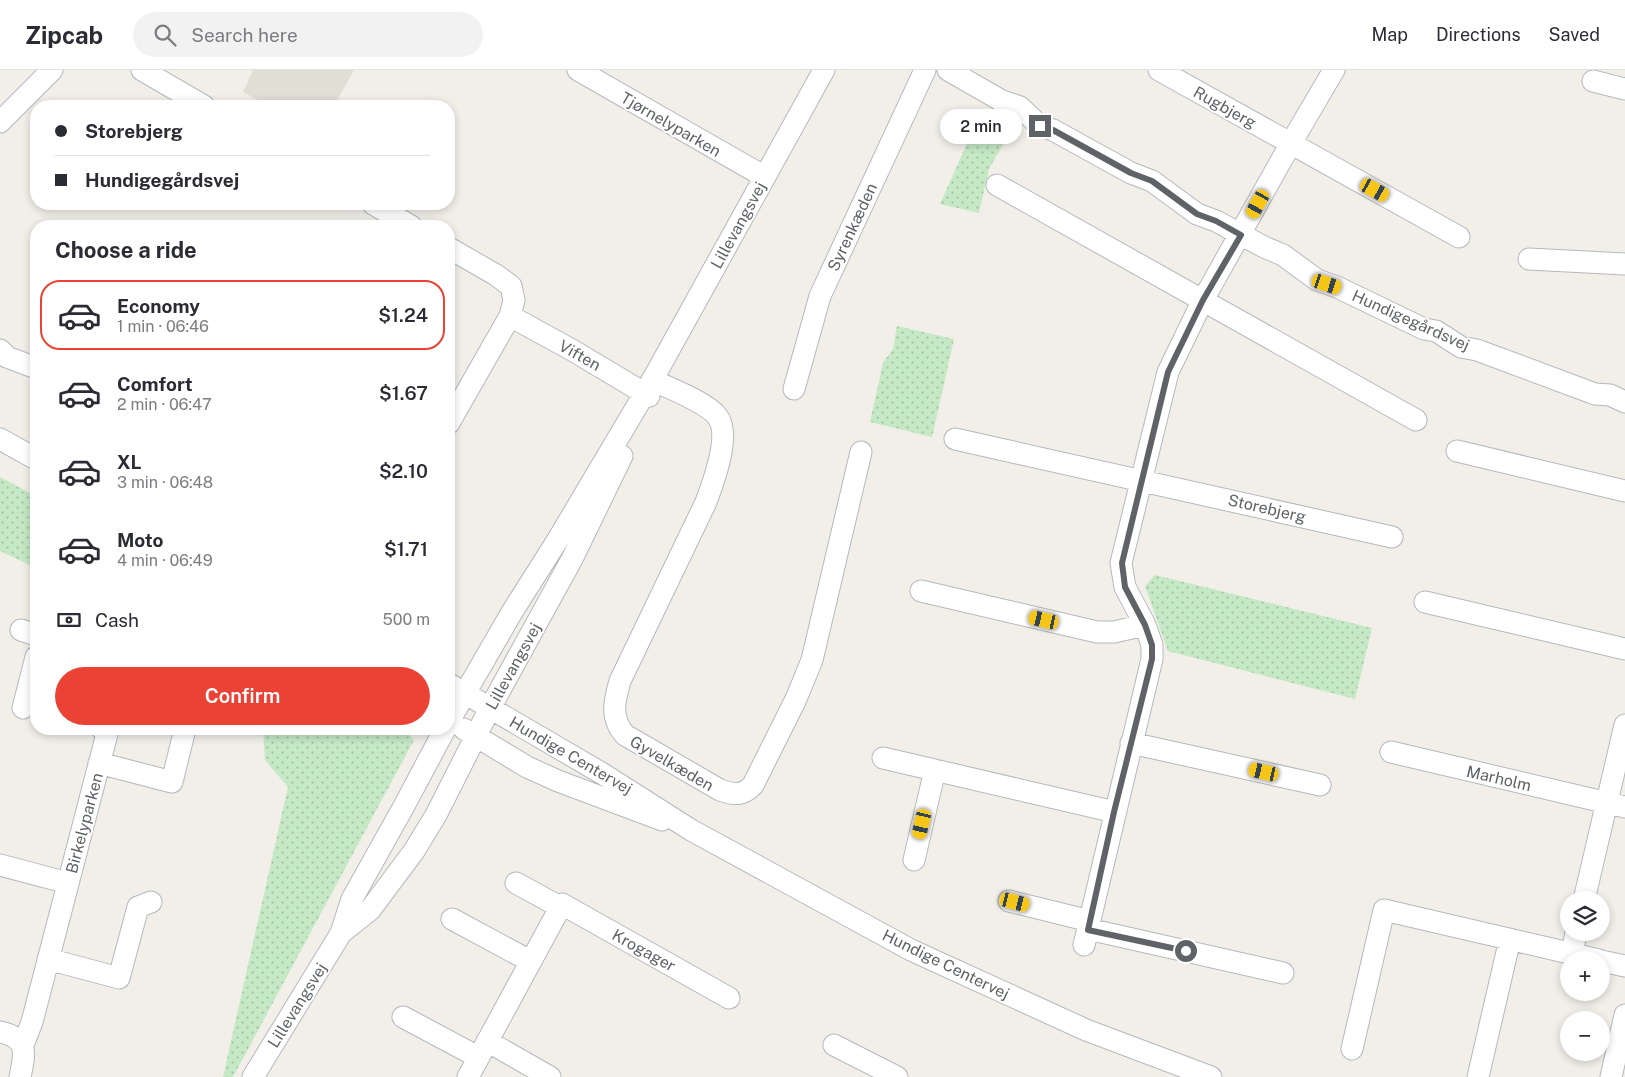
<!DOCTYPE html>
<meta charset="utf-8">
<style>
:root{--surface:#fff;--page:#f2f2f3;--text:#2b2b33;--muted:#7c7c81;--line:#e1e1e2;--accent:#ea4335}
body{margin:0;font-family:"Public Sans",sans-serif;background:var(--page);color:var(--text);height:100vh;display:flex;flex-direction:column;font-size:19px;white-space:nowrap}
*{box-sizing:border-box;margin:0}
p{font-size:16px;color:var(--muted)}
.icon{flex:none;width:28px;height:28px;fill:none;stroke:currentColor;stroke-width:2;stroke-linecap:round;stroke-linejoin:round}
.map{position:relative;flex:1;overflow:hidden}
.panel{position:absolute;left:30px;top:150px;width:425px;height:515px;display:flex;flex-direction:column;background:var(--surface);border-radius:20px;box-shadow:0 2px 8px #0003}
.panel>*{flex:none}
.hud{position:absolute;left:30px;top:30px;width:425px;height:110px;border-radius:20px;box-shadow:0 2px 8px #0003;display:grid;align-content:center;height:110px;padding:0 25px;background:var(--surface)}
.tools{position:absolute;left:1560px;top:821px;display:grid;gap:10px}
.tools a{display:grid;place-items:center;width:50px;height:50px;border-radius:50%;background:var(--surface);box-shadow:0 2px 8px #0003;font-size:25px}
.end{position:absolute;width:22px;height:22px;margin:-11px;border:6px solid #5f6368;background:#fff;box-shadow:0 0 0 2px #fff}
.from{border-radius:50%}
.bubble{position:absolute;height:35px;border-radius:18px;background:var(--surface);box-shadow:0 2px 8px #0003;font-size:16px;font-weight:600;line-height:35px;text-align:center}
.car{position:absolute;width:15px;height:30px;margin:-15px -8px;border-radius:6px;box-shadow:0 0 4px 1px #0007;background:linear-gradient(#f5c518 24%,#345 0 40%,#f5c518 0 76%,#345 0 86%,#f5c518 0)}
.hud b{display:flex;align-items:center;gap:18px;height:48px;font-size:19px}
.hud b+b{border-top:1px solid var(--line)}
.hud i{width:12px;height:12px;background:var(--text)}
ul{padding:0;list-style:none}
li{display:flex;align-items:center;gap:15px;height:70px;margin:0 10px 8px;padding:0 15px;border:2px solid transparent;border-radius:20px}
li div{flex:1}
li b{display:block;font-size:19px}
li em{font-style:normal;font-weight:600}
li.active{border-color:var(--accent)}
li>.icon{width:45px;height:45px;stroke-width:1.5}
h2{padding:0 25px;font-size:22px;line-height:60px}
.pay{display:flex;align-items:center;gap:12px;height:55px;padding:0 25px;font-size:19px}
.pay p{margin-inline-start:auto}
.primary-button{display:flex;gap:10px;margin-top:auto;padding:10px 25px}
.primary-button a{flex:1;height:58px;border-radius:30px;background:var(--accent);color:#fff;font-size:20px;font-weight:600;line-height:58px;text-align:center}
header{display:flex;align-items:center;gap:30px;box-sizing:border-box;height:70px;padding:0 25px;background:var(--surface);border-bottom:1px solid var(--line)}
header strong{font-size:24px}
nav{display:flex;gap:28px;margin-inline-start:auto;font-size:18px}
.search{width:350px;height:45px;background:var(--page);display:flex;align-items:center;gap:12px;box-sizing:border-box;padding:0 18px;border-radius:28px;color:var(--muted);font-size:19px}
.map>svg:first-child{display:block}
.education{fill:#e1ded6}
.grass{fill:url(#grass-dots)}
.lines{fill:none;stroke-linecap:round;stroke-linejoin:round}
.minor-casing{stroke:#b5b8bc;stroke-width:23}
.minor{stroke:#fff;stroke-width:21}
.route{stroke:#5f6368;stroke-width:6}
.labels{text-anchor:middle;stroke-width:4;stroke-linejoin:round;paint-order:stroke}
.street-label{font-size:16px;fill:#5f6368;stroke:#fff}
</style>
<header>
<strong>Zipcab</strong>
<div class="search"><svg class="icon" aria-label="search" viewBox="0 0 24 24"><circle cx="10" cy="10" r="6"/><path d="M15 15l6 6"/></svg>Search here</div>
<nav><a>Map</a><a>Directions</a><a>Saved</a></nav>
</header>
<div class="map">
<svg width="1625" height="1007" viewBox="0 0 1625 1007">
<defs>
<pattern id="grass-dots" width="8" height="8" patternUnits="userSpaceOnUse" patternTransform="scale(1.25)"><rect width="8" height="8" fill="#c5e8c5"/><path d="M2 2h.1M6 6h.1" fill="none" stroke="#a3c0a4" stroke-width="1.8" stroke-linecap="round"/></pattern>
</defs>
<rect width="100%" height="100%" fill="#f1efe8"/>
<!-- education -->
<path class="education" d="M253,0h101l-20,36h-65l-26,-14z"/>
<!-- grass -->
<path class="grass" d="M982,40l31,17 -24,42 -10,44 -39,-9z
M897,256l57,13 -22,98 -62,-15 13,-59 10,-14z
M0,407l36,19v72l-36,-17z
M1155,505l217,53 -17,71 -187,-48 -23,-65z
M263,659h141l10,11 -181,337h-10l65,-290 -23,-27z"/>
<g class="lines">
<defs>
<path id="minor" d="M142,0l62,36
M578,0l187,107
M948,0l54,31 18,6 20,19 13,4 78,43 21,8 45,33 19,7 48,26 19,8 34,25 20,7 87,42 12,2 25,16 16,3 118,44 15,1 15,7
M1159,0l300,167
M1593,11l32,8
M0,52l52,-52
M997,115l419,235
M373,134l38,22
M449,178l47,27 15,11 3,14 -4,16 -61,107
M1529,189l96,5
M510,246l62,34 77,46
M0,280l7,7 29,11
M652,310c17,8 54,22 65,36 15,18 -4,67 -11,86l-86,179c-6,21 -10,37 5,54l95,55c14,5 23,6 33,-5l43,-86 16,-39 49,-208
M794,319l26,-93 105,-226
M0,369l36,20
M955,369l437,98
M1457,381l168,40
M921,521l176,41h17l31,-7
M1425,532l200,47
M21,560l15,5
M449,614l154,90 88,56 220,120 175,80 125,47
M23,638l13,-51
M449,651l63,-109 45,-71 92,-155 175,-316
M464,659l63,38 31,14 104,39
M1131,673l189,42
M1391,682l234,55
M883,688l232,54
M99,693l73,19 13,-53
M914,790l21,-90
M0,795l68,18
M516,813l44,24
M1584,830l41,-175
M1009,831l81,20
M452,849l78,42
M1088,859l195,44
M341,863l29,-23 44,-59 22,-36 54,-107 82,-149 50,-103
M1084,875l68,-286v-14l-7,-20 -20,-38 -4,-24 47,-191 35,-72 88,-157 43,-73
M1572,884l4,-22
M48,889l71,19 19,-71 13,-5
M1601,891l24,5
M403,947l75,40
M0,962c29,6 25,21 20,45
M487,971l63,36
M23,975l9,-23 76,-292 -6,-1
M834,975l63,32
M1352,979l32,-139 215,50
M253,1007l88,-144 11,-34 52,-93 41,-77
M468,1007l94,-173 167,94
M1478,1007l32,-138
M1611,1007l14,-62"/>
</defs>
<!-- minor casing -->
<use href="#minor" class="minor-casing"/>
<!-- minor -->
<use href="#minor" class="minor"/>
</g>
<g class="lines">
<!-- route -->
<path class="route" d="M1040,56l13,4 78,43 21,8 45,33 19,7 25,14 -38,65 -35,72 -46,191 3,24 20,38 7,20v14l-38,153 -26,118 98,21"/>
</g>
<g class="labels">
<!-- street labels -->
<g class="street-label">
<text transform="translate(1225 37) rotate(29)" y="6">Rugbjerg</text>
<text transform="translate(671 54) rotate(30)" y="6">Tjørnelyparken</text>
<text transform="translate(738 155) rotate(-61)" y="6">Lillevangsvej</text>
<text transform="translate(852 157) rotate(-65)" y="6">Syrenkæden</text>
<text transform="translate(1411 250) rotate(24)" y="6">Hundigegårdsvej</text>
<text transform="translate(580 285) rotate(29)" y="6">Viften</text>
<text transform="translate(1267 438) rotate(13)" y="6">Storebjerg</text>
<text transform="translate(513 596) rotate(-61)" y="6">Lillevangsvej</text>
<text transform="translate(571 685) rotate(30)" y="6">Hundige Centervej</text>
<text transform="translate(672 693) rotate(30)" y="6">Gyvelkæden</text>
<text transform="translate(1499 708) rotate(13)" y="6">Marholm</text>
<text transform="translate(84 753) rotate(-75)" y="6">Birkelyparken</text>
<text transform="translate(644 880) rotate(29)" y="6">Krogager</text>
<text transform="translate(946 894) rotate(26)" y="6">Hundige Centervej</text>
<text transform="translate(297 935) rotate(-58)" y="6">Lillevangsvej</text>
</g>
</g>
</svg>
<div class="tools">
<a><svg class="icon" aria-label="layers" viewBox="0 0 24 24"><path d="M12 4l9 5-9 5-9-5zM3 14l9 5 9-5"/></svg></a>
<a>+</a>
<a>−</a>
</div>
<i class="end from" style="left:1186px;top:881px"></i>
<i class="end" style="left:1040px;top:56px"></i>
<div class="bubble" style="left:940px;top:39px;width:82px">2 min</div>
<i class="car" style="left:1375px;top:120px;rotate:119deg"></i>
<i class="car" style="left:1258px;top:134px;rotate:209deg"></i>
<i class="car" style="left:1327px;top:214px;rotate:108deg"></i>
<i class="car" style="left:1044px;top:550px;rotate:283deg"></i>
<i class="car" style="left:1264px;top:702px;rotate:283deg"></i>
<i class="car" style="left:922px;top:754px;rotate:193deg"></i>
<i class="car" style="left:1015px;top:832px;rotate:104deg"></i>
<div class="hud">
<b><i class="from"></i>Storebjerg</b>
<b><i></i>Hundigegårdsvej</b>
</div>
<section class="panel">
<h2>Choose a ride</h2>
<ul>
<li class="active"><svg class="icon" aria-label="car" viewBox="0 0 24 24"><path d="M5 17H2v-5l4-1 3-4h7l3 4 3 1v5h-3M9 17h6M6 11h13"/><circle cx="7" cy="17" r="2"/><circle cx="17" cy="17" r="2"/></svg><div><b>Economy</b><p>1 min · 06:46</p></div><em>$1.24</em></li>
<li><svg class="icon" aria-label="car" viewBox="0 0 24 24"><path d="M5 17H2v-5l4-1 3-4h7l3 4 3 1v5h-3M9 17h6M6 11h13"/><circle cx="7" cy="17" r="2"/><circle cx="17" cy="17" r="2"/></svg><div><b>Comfort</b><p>2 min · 06:47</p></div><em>$1.67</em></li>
<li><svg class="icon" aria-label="car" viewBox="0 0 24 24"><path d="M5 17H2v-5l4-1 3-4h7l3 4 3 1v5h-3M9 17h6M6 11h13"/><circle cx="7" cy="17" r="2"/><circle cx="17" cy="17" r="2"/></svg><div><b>XL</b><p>3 min · 06:48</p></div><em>$2.10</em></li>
<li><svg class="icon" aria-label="car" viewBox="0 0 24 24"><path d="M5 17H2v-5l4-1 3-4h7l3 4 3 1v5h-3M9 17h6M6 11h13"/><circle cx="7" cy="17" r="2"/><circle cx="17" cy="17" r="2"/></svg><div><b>Moto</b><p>4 min · 06:49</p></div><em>$1.71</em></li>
</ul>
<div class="pay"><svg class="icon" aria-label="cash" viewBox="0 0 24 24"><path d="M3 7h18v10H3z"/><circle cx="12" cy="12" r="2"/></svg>Cash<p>500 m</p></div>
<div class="primary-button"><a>Confirm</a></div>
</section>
</div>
